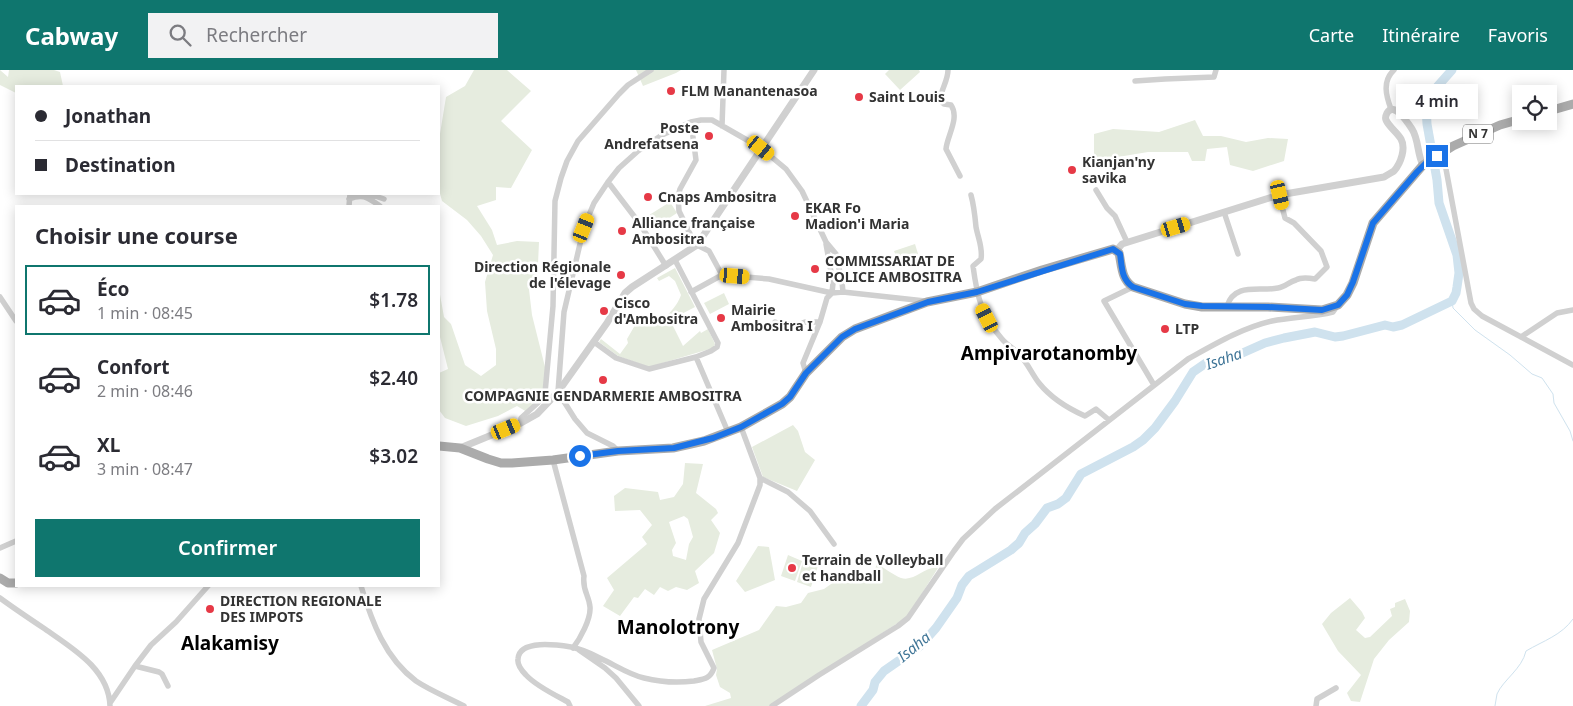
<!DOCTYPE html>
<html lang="fr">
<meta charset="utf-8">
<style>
:root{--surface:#fff;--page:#f2f2f3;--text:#2b2b33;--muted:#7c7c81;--line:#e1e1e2;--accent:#0f766e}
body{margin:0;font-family:"Noto Sans",sans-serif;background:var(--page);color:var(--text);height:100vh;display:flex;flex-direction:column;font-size:19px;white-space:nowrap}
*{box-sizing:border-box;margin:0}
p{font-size:16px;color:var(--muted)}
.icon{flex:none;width:28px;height:28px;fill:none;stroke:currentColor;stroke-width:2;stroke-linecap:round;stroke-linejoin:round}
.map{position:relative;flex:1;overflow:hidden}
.drawer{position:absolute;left:15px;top:135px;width:425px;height:382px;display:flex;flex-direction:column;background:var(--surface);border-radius:0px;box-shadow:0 2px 12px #0003}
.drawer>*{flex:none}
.banner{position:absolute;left:15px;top:15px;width:425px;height:110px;border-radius:0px;box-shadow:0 2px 12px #0003;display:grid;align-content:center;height:110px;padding:0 20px;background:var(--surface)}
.tools{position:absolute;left:1512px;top:15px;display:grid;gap:10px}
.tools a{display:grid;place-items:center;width:45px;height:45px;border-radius:0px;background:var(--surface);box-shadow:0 2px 12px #0003;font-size:25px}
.end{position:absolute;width:22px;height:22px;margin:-11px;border:6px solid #1a73e8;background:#fff;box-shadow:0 0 0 2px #fff}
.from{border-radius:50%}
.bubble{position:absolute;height:35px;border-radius:0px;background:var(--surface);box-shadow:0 2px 12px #0003;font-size:16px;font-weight:600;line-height:35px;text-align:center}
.car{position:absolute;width:15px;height:30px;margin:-15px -8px;border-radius:6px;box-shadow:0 0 4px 1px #0007;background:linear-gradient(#f5c518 24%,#345 0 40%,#f5c518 0 76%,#345 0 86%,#f5c518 0)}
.banner b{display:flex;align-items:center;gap:18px;height:48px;font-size:19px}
.banner b+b{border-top:1px solid var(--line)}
.banner i{width:12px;height:12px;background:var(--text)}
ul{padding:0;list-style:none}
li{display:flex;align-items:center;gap:15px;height:70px;margin:0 10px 8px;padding:0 10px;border:2px solid transparent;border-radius:0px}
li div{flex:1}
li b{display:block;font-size:19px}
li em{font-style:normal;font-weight:600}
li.current{border-color:var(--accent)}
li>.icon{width:45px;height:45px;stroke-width:1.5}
h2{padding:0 20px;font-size:22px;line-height:60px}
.button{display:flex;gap:10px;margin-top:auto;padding:10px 20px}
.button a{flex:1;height:58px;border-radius:0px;background:var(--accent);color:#fff;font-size:20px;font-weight:600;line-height:58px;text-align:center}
header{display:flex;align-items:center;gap:30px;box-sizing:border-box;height:70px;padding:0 25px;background:var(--accent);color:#fff}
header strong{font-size:24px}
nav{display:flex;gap:28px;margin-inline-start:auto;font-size:18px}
.search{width:350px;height:45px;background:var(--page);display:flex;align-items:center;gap:12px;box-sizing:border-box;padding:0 18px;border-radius:0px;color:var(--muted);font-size:19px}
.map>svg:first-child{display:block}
.green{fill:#e6ecdf;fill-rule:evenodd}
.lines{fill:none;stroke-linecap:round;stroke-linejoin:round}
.stream{stroke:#cfe2ee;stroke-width:1}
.river{stroke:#cfe2ee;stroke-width:9}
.minor{stroke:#d0d0d0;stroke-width:5.5}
.tertiary{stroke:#d0d0d0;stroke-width:7}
.primary{stroke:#ababab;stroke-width:9}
.route{stroke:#1a73e8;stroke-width:6}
.poi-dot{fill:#e63946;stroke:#fff;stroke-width:2}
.labels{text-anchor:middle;stroke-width:5;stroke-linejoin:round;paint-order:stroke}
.shield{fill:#fff;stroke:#707070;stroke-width:1}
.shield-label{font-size:12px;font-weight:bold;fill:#333}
.poi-label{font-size:14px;font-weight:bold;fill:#333;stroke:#fff;text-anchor:start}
.water-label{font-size:15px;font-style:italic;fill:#3f7597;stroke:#fff}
.district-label{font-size:19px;font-weight:bold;fill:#000;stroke:#fff}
</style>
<header>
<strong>Cabway</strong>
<div class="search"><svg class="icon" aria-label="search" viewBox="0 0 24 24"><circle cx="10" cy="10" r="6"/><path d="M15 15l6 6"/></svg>Rechercher</div>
<nav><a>Carte</a><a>Itinéraire</a><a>Favoris</a></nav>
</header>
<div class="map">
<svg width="1573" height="636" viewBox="0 0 1573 636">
<rect width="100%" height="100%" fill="#fff"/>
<!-- green -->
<path class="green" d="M0,0l8,7 1,-7h45l6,2 3,14h-47v7l-16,-8z
M474,0h33l24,21 -30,30 31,29 -21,38 -15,-1v13l-19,6 15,24 5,15 20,-4 22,1 -1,22 -3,14 -7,3 4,34 14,56 -4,24 -15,17 -10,-6 -19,10 -32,10 -21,-8 -6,-8v-37l9,-4 -9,-36v-44l5,28 7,7 14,41 16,11 15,-11v-16l-9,-38 -2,-29 8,-27 -12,-19 -14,-16 -25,-19 -3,-11v-50l7,-43 19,-11z
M636,0h45l-5,3 -33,13z
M889,0h30l1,2 -20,18 -15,-16z
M1195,50l8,16h18l25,6 22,-4 20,1 -4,22 -31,10 -23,-6 -3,-18 -20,2 -2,12h-13l-4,-9h-40l-54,9v-27l19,-5 46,3z
M670,132l7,11 -23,15 -8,-11z
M915,174l4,13 -20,6 -5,-12z
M675,198l20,39 -25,13 13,26 17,-15 1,2 7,-4 7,15 -2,4 -64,19 -31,-11 -19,-14 2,-3 19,15 8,-11 -1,-4 11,-19c4,1 8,3 12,3 14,-1 27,-16 31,-28l-6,-14 -6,-5 -10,5 -2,-3z
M724,223l5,11 -19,10 -6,-11z
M793,355l5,6 7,21 10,8 -18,31 -34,-14 -11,-30z
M685,393l18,1 -7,29 20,16 2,4 -7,7 9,13 -6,20 -19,18 4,12 -12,7 -11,-3 -8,4 -8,-4 -6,8 -9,-6 -7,9 -4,-1 -14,19 -17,-10 11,-16 -7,-12 40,-34 -5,-7 10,-12 -12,-15 -25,1 -1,-15 11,-8 33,4 2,8 14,-3 9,-13zM684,446l4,3 5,18 -4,7 -3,16 -13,-4 -1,-6 4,-7 -7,-21z
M758,476l11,1 6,33 -30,12 -9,-11z
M788,485l14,6 -7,20 -14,-5z
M803,492l15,4 -7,21 -14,-5z
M877,494c8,4 16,11 24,14 14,4 23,-12 37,-10l-31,49 -138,89h-64l26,-8 -1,-5 -10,-6 -4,-12 1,-6 -5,-19 47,-20 17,-24 10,1 15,-4 7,-10 16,-4 17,-12 18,4 13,-5z
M1350,528l12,14 3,6 -9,12 9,8 5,-1 22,-21 -2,-7 5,-2v-4l10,-4 5,12 -1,11 -20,18 -15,19 -14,43 -9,-1 -4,-8 14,-18 -23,-24 -16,-27 9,-11z"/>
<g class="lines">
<!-- stream -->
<path class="stream" d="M1452,231l1,7 22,22 35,25 22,19 10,4 11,16 1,9 16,28 3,10
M1495,636c1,-4 1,-8 2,-12 6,-14 25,-25 29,-43 17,-10 36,-16 47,-32"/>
<!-- river -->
<path class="river" d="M861,636l12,-16 2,-8 9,-11 36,-25 16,-18 21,-30 5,-13 7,-9 42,-26 8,-7 6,-10 10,-9 12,-16 11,-4 8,-6 15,-24 52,-27 10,-7 12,-12 20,-27 18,-29 13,-9 23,-4 36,-16 19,-5 31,-6 20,5 8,-1 42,-11 8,2 9,-2 50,-24 4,-8 1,-6 2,-14 -2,-18 -18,-52 -2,-23 -10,-56 -1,-18 2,-9 24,-27"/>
<!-- minor -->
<path class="minor" d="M948,0c0,11 -7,19 -8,30l4,4 7,1c9,13 -4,31 -5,44l14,27
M1135,11l30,-2 49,-2 2,-7
M1391,39c-5,-13 -9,-28 3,-39
M691,52l5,38 -16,29 -2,8 1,14 12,25 6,9 12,6 13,24
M722,56l2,-56
M1443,83l28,150 3,6 8,7 91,49
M608,112l32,42 26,42
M1096,120l11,18 8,8 12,26
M971,125c3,11 4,21 5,32 2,11 7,21 5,32l-8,7c4,30 8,49 29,73 5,6 12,10 17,15 8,8 13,20 20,29 12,15 28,25 46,33l11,-7 13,11
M366,127l9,-1 9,3
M349,129c15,-6 19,-1 31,7
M349,136l1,-12
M1224,142l14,42
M1133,217l-29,14 50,84
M691,222l31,-17 47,4 63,14 11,-1 82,9
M0,227l16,24
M1227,236c8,-24 32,-14 51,-18 7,-1 11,-6 18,-8 5,-3 13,-2 19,-1l12,-12 -6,-16 -27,-28 -9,-5 -6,-23
M775,252l11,5h6l13,-5h15
M1521,267l36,-24 16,-3
M594,272l22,16 33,11 47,-12 15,-6 6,-4 1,-4 -43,-83
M696,287l32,75
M806,303l-3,-10 17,-41 7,-24 5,-5 1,-10 -7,-39
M521,353v-5l20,-18 4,-7 8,-87 2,-105 6,-23 6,-17 11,-20 41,-47 9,-9 23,-15
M618,381l-5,-5 -26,-13 -12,-14 -17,-27 6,-80 20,-85 10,-24 14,-21 11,-14 19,-17 24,-16 29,-13 10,-2h11l49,28 25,21 16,22 24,51 10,12 6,28 1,10
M553,390l31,116c-2,14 5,19 6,31 1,12 -10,32 -17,41
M760,408l28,14 22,19 24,33
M0,478l16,-7
M361,516c11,36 24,72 55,95 15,10 33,17 48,25
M0,528c15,11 30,21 45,31 27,19 64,40 65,77
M579,580l26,18 11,10 23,28
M135,596l24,6 3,2 6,12
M110,633l25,-37 16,-21 25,-23 32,-36
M570,636l-2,-4c-13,-7 -32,-16 -42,-27 -4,-4 -9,-10 -8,-16 1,-20 40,-14 53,-12 15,3 22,8 35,14 12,6 25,14 38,17 16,4 34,5 50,3 10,-2 16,-2 20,-13l-13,-26 -2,-23 5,-20 34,-56 22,-58v-7l-19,-51
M772,636l47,-31 79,-49 10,-8 46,-67 9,-12 32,-30 193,-150c27,-15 54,-31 84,-38 21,-4 41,-4 61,-9l5,-7
M1316,636l1,-7 19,-11"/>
<!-- tertiary -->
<path class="tertiary" d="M1117,180l5,-6 157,-49 105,-18c3,-2 7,-4 10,-6 7,-8 12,-23 7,-32 -4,-7 -12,-12 -15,-19 -1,-2 0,-5 1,-7 7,-12 21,10 25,16 7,11 5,25 11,36
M460,378l61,-25 16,-9 21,-22 49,-69 18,-30 7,-6 65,-42 117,-175"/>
<!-- primary -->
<path class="primary" d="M1549,41l24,-7
M439,376l21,2 28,11 13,4h11l41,-3 65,-9 55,-3 31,-7 37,-14 41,-23 8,-7 16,-24 36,-36 13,-8 72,-27 50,-10 65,-22 71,-21 6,4c3,13 2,26 14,34l52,17 17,3h66l54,3 16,-5 9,-10 6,-12 20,-60 50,-58 30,-19 47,-21 21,-6
M0,508l8,5h8"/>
</g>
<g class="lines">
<!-- route -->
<path class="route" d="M580,386l38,-5 56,-3 39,-10 28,-11 41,-23 8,-7 16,-24 36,-36 13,-8 73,-27 49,-10 136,-43 7,5c2,12 1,25 13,33l52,17 17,2 66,1 54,3 16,-5 9,-10 6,-13 20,-59 44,-51 9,-9 11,-7"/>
</g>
<!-- markers -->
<g class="poi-dot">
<circle cx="671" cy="21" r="5"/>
<circle cx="859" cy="27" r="5"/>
<circle cx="709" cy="66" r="5"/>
<circle cx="1072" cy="100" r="5"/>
<circle cx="648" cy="127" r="5"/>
<circle cx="795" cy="146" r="5"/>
<circle cx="622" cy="161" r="5"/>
<circle cx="815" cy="199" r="5"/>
<circle cx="621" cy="205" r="5"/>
<circle cx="604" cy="241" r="5"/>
<circle cx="721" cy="248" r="5"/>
<circle cx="1165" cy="259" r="5"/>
<circle cx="603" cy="310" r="5"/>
<circle cx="792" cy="498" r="5"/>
<circle cx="210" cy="539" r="5"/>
</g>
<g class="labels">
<!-- shield labels -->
<rect class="shield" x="1463" y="54.5" width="30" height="19" rx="4"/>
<g class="shield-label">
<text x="1478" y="68">N 7</text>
</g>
<!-- poi labels -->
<g class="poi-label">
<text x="681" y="26">FLM Manantenasoa</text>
<text x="869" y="32">Saint Louis</text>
<text x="699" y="63" text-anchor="end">Poste<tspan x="699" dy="16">Andrefatsena</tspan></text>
<text x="1082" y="97">Kianjan'ny<tspan x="1082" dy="16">savika</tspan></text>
<text x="658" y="132">Cnaps Ambositra</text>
<text x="805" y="143">EKAR Fo<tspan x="805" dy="16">Madion'i Maria</tspan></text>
<text x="632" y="158">Alliance française<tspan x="632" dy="16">Ambositra</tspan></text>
<text x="825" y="196">COMMISSARIAT DE<tspan x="825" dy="16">POLICE AMBOSITRA</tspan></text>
<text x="611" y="202" text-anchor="end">Direction Régionale<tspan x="611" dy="16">de l'élevage</tspan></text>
<text x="614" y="238">Cisco<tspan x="614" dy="16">d'Ambositra</tspan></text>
<text x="731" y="245">Mairie<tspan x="731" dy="16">Ambositra I</tspan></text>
<text x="1175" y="264">LTP</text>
<text x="603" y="331" text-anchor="middle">COMPAGNIE GENDARMERIE AMBOSITRA</text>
<text x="802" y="495">Terrain de Volleyball<tspan x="802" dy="16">et handball</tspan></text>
<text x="220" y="536">DIRECTION REGIONALE<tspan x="220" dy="16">DES IMPOTS</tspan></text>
</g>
<!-- water labels -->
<g class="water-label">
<text transform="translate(1224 289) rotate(-19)" y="5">Isaha</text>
<text transform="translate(914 577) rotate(-40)" y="5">Isaha</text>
</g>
<!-- district labels -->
<g class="district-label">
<text x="1049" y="290">Ampivarotanomby</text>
<text x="678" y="564">Manolotrony</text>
<text x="230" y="580">Alakamisy</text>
</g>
</g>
</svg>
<div class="tools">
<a><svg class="icon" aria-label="locate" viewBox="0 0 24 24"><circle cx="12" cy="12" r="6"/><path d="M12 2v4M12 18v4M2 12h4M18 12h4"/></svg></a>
</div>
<i class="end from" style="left:580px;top:386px"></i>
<i class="end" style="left:1437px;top:86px"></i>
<div class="bubble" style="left:1396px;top:14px;width:82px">4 min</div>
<i class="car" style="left:761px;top:78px;rotate:129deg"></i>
<i class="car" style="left:1280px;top:125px;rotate:167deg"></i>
<i class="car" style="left:1176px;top:157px;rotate:73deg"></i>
<i class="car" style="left:584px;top:158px;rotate:22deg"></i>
<i class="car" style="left:735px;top:206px;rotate:95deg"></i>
<i class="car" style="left:987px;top:248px;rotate:333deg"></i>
<i class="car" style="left:506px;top:359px;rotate:68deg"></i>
<div class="banner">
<b><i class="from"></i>Jonathan</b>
<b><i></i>Destination</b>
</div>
<section class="drawer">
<h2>Choisir une course</h2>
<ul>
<li class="current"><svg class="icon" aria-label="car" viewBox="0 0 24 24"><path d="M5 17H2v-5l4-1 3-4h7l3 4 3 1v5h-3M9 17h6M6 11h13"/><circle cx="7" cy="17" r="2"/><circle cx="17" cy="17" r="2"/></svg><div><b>Éco</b><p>1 min · 08:45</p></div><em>$1.78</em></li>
<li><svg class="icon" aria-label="car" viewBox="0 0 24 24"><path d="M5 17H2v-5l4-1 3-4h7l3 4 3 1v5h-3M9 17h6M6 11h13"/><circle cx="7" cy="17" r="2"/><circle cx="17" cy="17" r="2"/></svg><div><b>Confort</b><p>2 min · 08:46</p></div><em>$2.40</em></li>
<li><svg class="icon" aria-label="car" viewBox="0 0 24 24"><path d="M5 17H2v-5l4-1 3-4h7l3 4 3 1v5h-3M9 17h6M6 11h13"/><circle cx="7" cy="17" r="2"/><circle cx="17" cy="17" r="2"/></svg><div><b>XL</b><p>3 min · 08:47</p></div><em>$3.02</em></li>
</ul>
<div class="button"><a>Confirmer</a></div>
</section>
</div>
